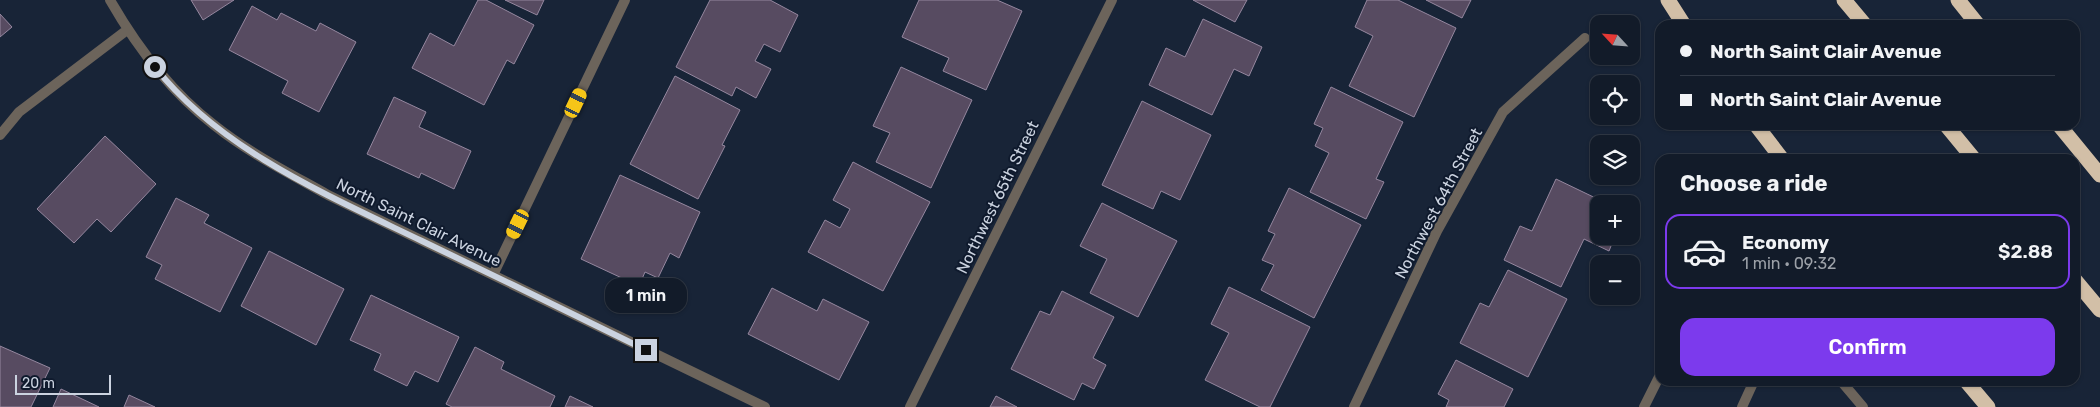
<!DOCTYPE html>
<meta charset="utf-8">
<style>
:root{--surface:#121b29;--page:#1b2431;--text:#f1f3f6;--muted:#9ca1a8;--line:#313946;--accent:#7c3aed}
body{margin:0;font-family:Rubik,sans-serif;background:var(--page);color:var(--text);height:100vh;display:flex;flex-direction:column;font-size:19px;white-space:nowrap}
*{box-sizing:border-box;margin:0}
p{font-size:16px;color:var(--muted)}
.icon{flex:none;width:28px;height:28px;fill:none;stroke:currentColor;stroke-width:2;stroke-linecap:round;stroke-linejoin:round}
.map{position:relative;flex:1;overflow:hidden}
.panel{position:absolute;left:1655px;top:154px;width:425px;height:232px;display:flex;flex-direction:column;background:var(--surface);border-radius:15px;box-shadow:0 1px 4px #0004,0 0 0 1px var(--line)}
.panel>*{flex:none}
.guide{position:absolute;left:1655px;top:20px;width:425px;height:110px;border-radius:15px;box-shadow:0 1px 4px #0004,0 0 0 1px var(--line);display:grid;align-content:center;height:110px;padding:0 25px;background:var(--surface)}
.needle{width:32px;rotate:296deg}
.controls{position:absolute;left:1590px;top:15px;display:grid;gap:10px}
.controls a{display:grid;place-items:center;width:50px;height:50px;border-radius:10px;background:var(--surface);box-shadow:0 1px 4px #0004,0 0 0 1px var(--line);font-size:25px}
.scale{position:absolute;left:15px;bottom:12px;width:96px;box-sizing:border-box;padding-left:5px;border:2px solid #cbd3e0;border-top:0;font-size:14px;line-height:18px;white-space:nowrap;color:#cbd3e0;-webkit-text-stroke:4px #0f1a2d;paint-order:stroke}
.end{position:absolute;width:22px;height:22px;margin:-11px;border:6px solid #cbd3e0;background:#111;box-shadow:0 0 0 2px #111}
.from{border-radius:50%}
.bubble{position:absolute;height:35px;border-radius:15px;background:var(--surface);box-shadow:0 1px 4px #0004,0 0 0 1px var(--line);font-size:16px;font-weight:600;line-height:35px;text-align:center}
.car{position:absolute;width:15px;height:30px;margin:-15px -8px;border-radius:6px;box-shadow:0 0 4px 1px #0007;background:linear-gradient(#f5c518 24%,#345 0 40%,#f5c518 0 76%,#345 0 86%,#f5c518 0)}
.guide b{display:flex;align-items:center;gap:18px;height:48px;font-size:19px}
.guide b+b{border-top:1px solid var(--line)}
.guide i{width:12px;height:12px;background:var(--text)}
ul{padding:0;list-style:none}
li{display:flex;align-items:center;gap:15px;height:75px;margin:0 10px 8px;padding:0 15px;border:2px solid transparent;border-radius:15px}
li div{flex:1}
li b{display:block;font-size:19px}
li em{font-style:normal;font-weight:600}
li.on{border-color:var(--accent)}
li>.icon{width:45px;height:45px;stroke-width:1.5}
h2{padding:0 25px;font-size:22px;line-height:60px}
.button{display:flex;gap:10px;margin-top:auto;padding:10px 25px}
.button a{flex:1;height:58px;border-radius:15px;background:var(--accent);color:#fff;font-size:20px;font-weight:600;line-height:58px;text-align:center}
.map>svg:first-child{display:block}
.building{fill:#574b61;stroke:#95879f}
.lines{fill:none;stroke-linecap:round;stroke-linejoin:round}
.lane{stroke:#6c645b;stroke-width:10}
.street{stroke:#6c645b;stroke-width:10}
.highway{stroke:#d2bfa7;stroke-width:15}
.route{stroke:#cbd3e0;stroke-width:6}
.labels{text-anchor:middle;stroke-width:4;stroke-linejoin:round;paint-order:stroke}
.street-label{font-size:16px;fill:#cbd3e0;stroke:#0f1a2d}
</style>
<div class="map">
<svg width="2100" height="407" viewBox="0 0 2100 407">
<rect width="100%" height="100%" fill="#182437"/>
<!-- building -->
<path class="building" d="M191,0h43l-31,20z
M478,0h8l48,25 -20,39 -7,-4 -23,45 -72,-37 18,-35 24,13z
M505,0h39l-7,15z
M710,0h60l28,15 -18,37 -16,-8 -9,17 16,8 -15,29 -20,-11 -4,9 -56,-29z
M919,0h78l25,11 -36,79 -43,-19 6,-13 -47,-21z
M1193,0h54l-12,22z
M1367,0h31l58,28 -42,89 -65,-31 24,-50 -18,-9z
M1426,0h45l-9,18z
M252,6l25,14 4,-7 35,18 4,-8 36,19 -37,70 -37,-19 6,-12 -59,-31z
M0,14l12,13 -12,10z
M1203,19l59,28 -13,29 -15,-7 -22,46 -63,-30 17,-37 19,9z
M901,67l71,33 -41,88 -55,-26 14,-29 -17,-7z
M675,76l65,34 -18,35 3,1 -27,53 -68,-35z
M1331,87l72,35 -27,57 8,3 -18,37 -56,-27 19,-39 -14,-7 8,-18 -9,-4z
M394,97l32,15 -7,15 52,24 -17,38 -33,-16 -2,5 -52,-24z
M1142,101l69,34 -31,65 -19,-9 -8,18 -51,-24z
M105,136l51,48 -45,48 -14,-13 -23,24 -37,-34z
M853,162l77,40 -47,89 -75,-39 17,-32 15,8 10,-19 -17,-9z
M620,175l80,37 -21,46 -9,-5 -12,25 -13,-6 -6,14 -58,-27z
M1556,179l52,25h-9v32h16l-6,15 -25,-12 -23,48 -57,-27 16,-34 12,5z
M1289,188l72,37 -47,93 -53,-28 13,-25 -12,-5 13,-26 -7,-3z
M176,198l33,17 -5,8 48,25 -32,64 -65,-33 7,-14 -16,-8z
M1102,203l75,38 -39,76 -48,-24 17,-34 -27,-13z
M269,251l75,38 -28,56 -75,-39z
M1508,270l59,29 -39,78 -68,-34 20,-40 9,4z
M1229,287l81,40 -40,80h-10l-55,-27 24,-47 -18,-9z
M772,288l45,23 6,-12 46,23 -30,58 -91,-46z
M1062,291l52,26 -21,41 13,7 -12,24 -12,-6 -8,17 -63,-31 29,-58 10,4z
M371,295l88,42 -21,45 -23,-11 -8,15 -33,-16 7,-16 -31,-14z
M0,346l50,22 -19,39h-31z
M475,347l29,15 -3,7 54,27 -5,11h-98l-6,-3z
M1456,360l57,29 -9,18h-58l3,-7 -11,-6z
M61,389l38,18h-46z
M129,395l26,12h-31z
M570,396l23,11h-28z
M996,396l21,11h-27z"/>
<g class="lines">
<!-- lane -->
<path class="lane" d="M1841,381l22,26
M1644,407l16,-32
M1742,407l12,-26"/>
<!-- street -->
<path class="street" d="M110,0c27,47 61,92 104,125 35,28 75,48 114,70l437,212
M0,135l19,-23 108,-82
M493,275l132,-275
M910,407l202,-407
M1354,407l83,-176 66,-119 82,-74"/>
<!-- highway -->
<path class="highway" d="M1668,0l16,25
M1844,0l21,25
M1958,0l20,25
M1756,125l26,34
M1946,125l28,34
M2059,125l41,50
M2075,280l25,30
M1966,381l22,26"/>
</g>
<g class="lines">
<!-- route -->
<path class="route" d="M155,67c65,83 174,129 267,174 75,36 149,72 224,109"/>
</g>
<g class="labels">
<!-- street labels -->
<g class="street-label">
<text transform="translate(997 197) rotate(-64)" y="6">Northwest 65th Street</text>
<text transform="translate(1438 203) rotate(-62)" y="6">Northwest 64th Street</text>
<text transform="translate(419 222) rotate(26)" y="6">North Saint Clair Avenue</text>
</g>
</g>
</svg>
<div class="controls">
<a><svg class="needle" viewBox="-14 -14 28 28"><path d="M0-13l5 13h-10z" fill="#e53935"/><path d="M0 13l5-13h-10z" fill="#9ca1a8"/></svg></a>
<a><svg class="icon" aria-label="locate" viewBox="0 0 24 24"><circle cx="12" cy="12" r="6"/><path d="M12 2v4M12 18v4M2 12h4M18 12h4"/></svg></a>
<a><svg class="icon" aria-label="layers" viewBox="0 0 24 24"><path d="M12 4l9 5-9 5-9-5zM3 14l9 5 9-5"/></svg></a>
<a>+</a>
<a>−</a>
</div>
<div class="scale">20 m</div>
<i class="end from" style="left:155px;top:67px"></i>
<i class="end" style="left:646px;top:350px"></i>
<div class="bubble" style="left:605px;top:278px;width:82px">1 min</div>
<i class="car" style="left:576px;top:103px;rotate:25deg"></i>
<i class="car" style="left:518px;top:224px;rotate:206deg"></i>
<div class="guide">
<b><i class="from"></i>North Saint Clair Avenue</b>
<b><i></i>North Saint Clair Avenue</b>
</div>
<section class="panel">
<h2>Choose a ride</h2>
<ul>
<li class="on"><svg class="icon" aria-label="car" viewBox="0 0 24 24"><path d="M5 17H2v-5l4-1 3-4h7l3 4 3 1v5h-3M9 17h6M6 11h13"/><circle cx="7" cy="17" r="2"/><circle cx="17" cy="17" r="2"/></svg><div><b>Economy</b><p>1 min · 09:32</p></div><em>$2.88</em></li>
</ul>
<div class="button"><a>Confirm</a></div>
</section>
</div>
